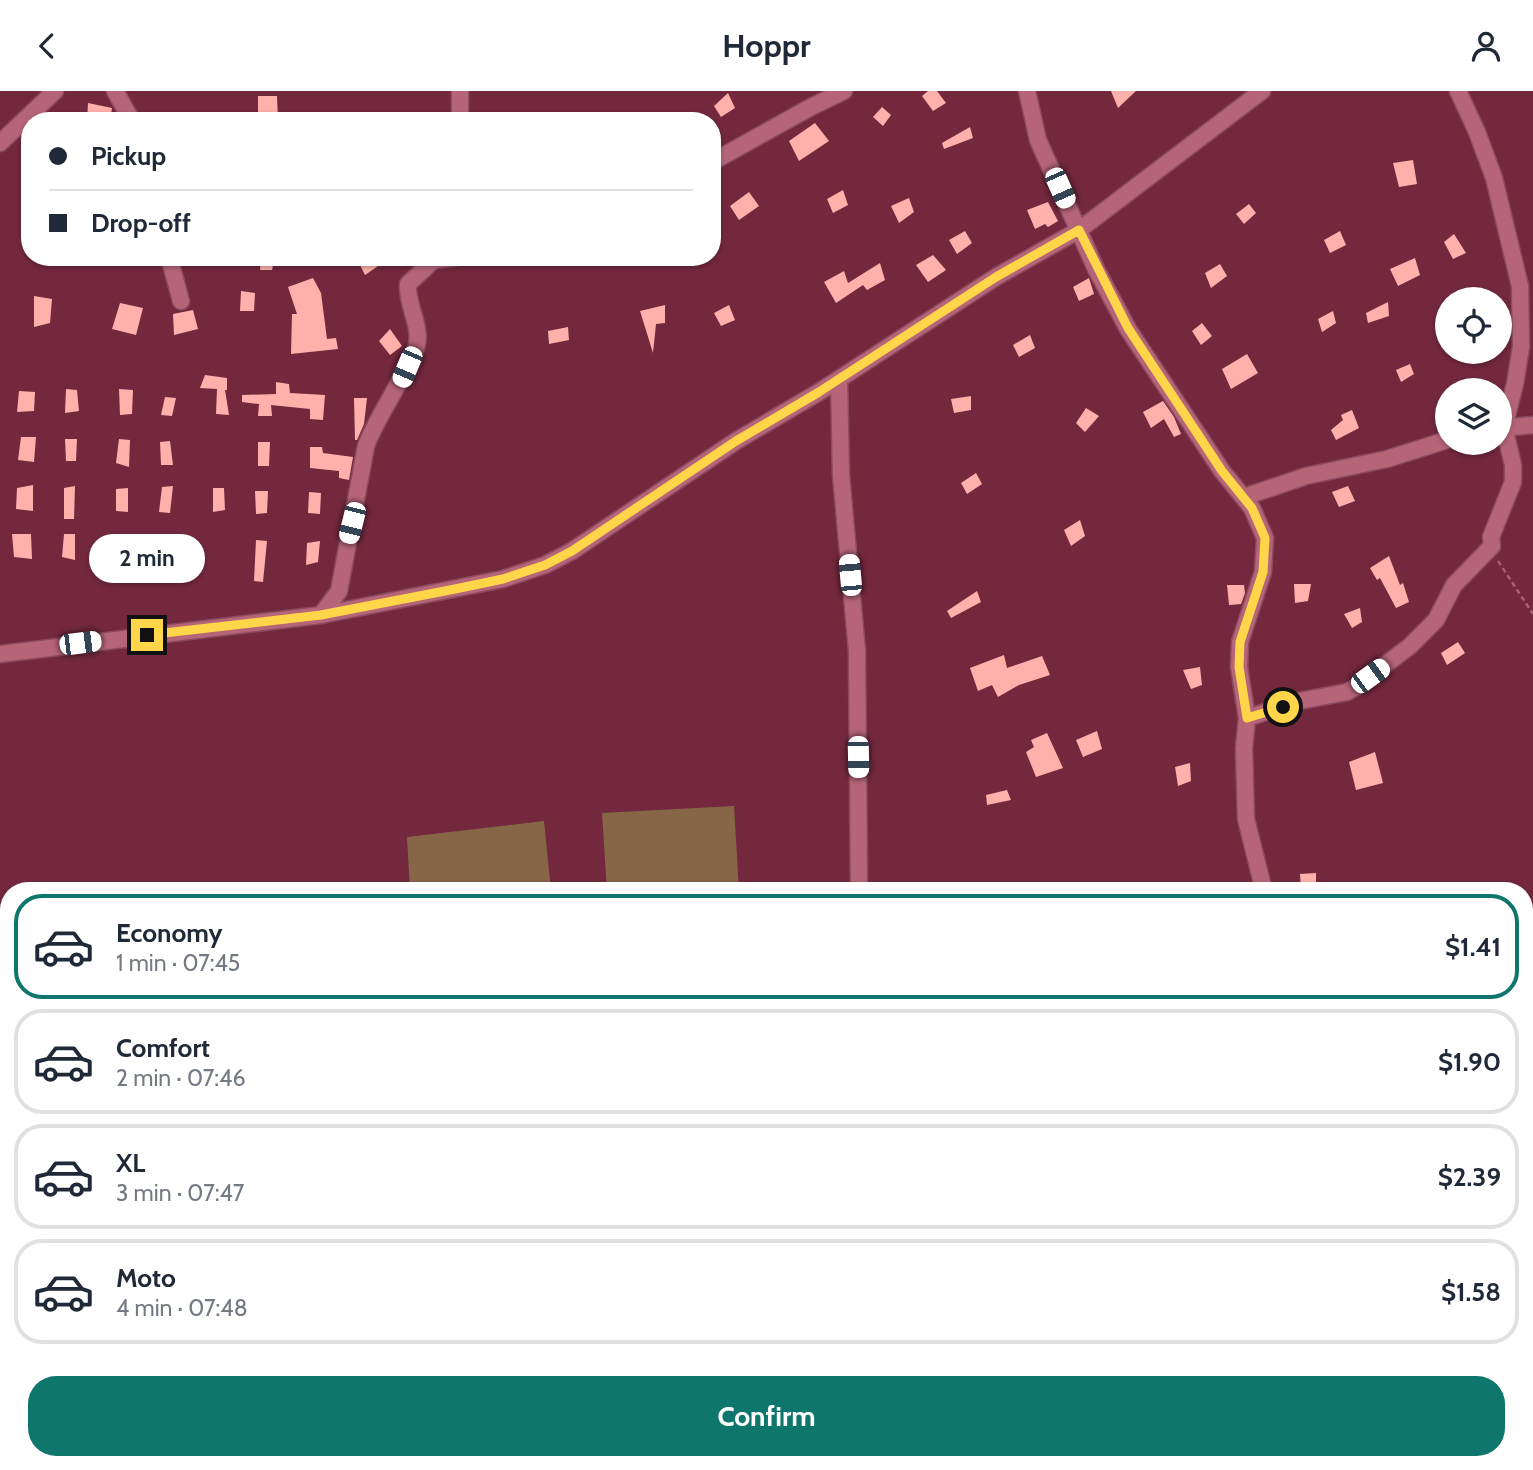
<!DOCTYPE html>
<meta charset="utf-8">
<style>
:root{--surface:#fff;--page:#f6f6f7;--text:#1f2937;--muted:#747a83;--line:#e0e1e3;--accent:#0f766e}
body{margin:0;font-family:Cabin,sans-serif;background:var(--page);color:var(--text);height:100vh;display:flex;flex-direction:column;font-size:26px;white-space:nowrap}
*{box-sizing:border-box;margin:0}
p{font-size:23px;color:var(--muted)}
.icon{flex:none;width:38px;height:38px;fill:none;stroke:currentColor;stroke-width:2;stroke-linecap:round;stroke-linejoin:round}
.map{position:relative;flex:1;overflow:hidden}
.side{position:absolute;left:0px;top:791px;width:1533px;height:588px;display:flex;flex-direction:column;background:var(--surface);border-radius:28px 28px 0 0;box-shadow:0 2px 5px #0004}
.side>*{flex:none}
.banner{position:absolute;left:21px;top:21px;width:700px;height:154px;border-radius:28px;box-shadow:0 2px 5px #0004;display:grid;align-content:center;height:154px;padding:0 28px;background:var(--surface)}
.fabs{position:absolute;left:1435px;top:196px;display:grid;gap:14px}
.fabs a{display:grid;place-items:center;width:77px;height:77px;border-radius:50%;background:var(--surface);box-shadow:0 2px 5px #0004;font-size:35px}
.end{position:absolute;width:32px;height:32px;margin:-16px;border:9px solid #ffd54a;background:#111;box-shadow:0 0 0 4px #111}
.from{border-radius:50%}
.bubble{position:absolute;height:49px;border-radius:24px;background:var(--surface);box-shadow:0 2px 5px #0004;font-size:23px;font-weight:800;line-height:49px;text-align:center}
.car{position:absolute;width:21px;height:42px;margin:-21px -10px;border-radius:9px;box-shadow:0 0 5px 2px #0007;background:linear-gradient(#fff 24%,#345 0 40%,#fff 0 76%,#345 0 86%,#fff 0)}
.banner b{display:flex;align-items:center;gap:24px;height:66px;font-size:26px}
.banner b+b{border-top:2px solid var(--line)}
.banner i{width:18px;height:18px;background:var(--text)}
ul{padding:12px 0 0;list-style:none}
li{display:flex;align-items:center;gap:21px;height:105px;margin:0 14px 10px;padding:0 14px;border:4px solid var(--line);border-radius:28px}
li div{flex:1}
li b{display:block;font-size:26px}
li em{font-style:normal;font-weight:800}
li.current{border-color:var(--accent)}
li>.icon{width:63px;height:63px;stroke-width:1.5}
.button{display:flex;gap:14px;margin-top:auto;padding:14px 28px}
.button a{flex:1;height:80px;border-radius:28px;background:var(--accent);color:#fff;font-size:28px;font-weight:800;line-height:80px;text-align:center}
header{display:flex;justify-content:space-between;align-items:center;height:91px;padding:0 28px;background:var(--surface);font-size:32px;font-weight:800}
.map>svg:first-child{display:block}
.green{fill:#866647}
.building{fill:#feb1aa}
.lines{fill:none;stroke-linecap:round;stroke-linejoin:round}
.minor-casing{stroke:#8b4a5f;stroke-width:19}
.path{stroke:#a36374;stroke-width:2.5;stroke-dasharray:5 3.5;stroke-linecap:butt}
.minor{stroke:#b66578;stroke-width:16}
.route{stroke:#ffd54a;stroke-width:9}
</style>
<header><svg class="icon" aria-label="back" viewBox="0 0 24 24"><path d="M15 5l-7 7 7 7"/></svg>Hoppr<svg class="icon" aria-label="person" viewBox="0 0 24 24"><circle cx="12" cy="8" r="4"/><path d="M4 21q1-7 8-7t8 7"/></svg></header>
<div class="map">
<svg width="1533" height="1379" viewBox="0 0 1533 1379">
<rect width="100%" height="100%" fill="#73283e"/>
<!-- green -->
<path class="green" d="M734,715l5,85h-132l-5,-78z
M544,730l7,70h-141l-3,-54z"/>
<!-- building -->
<path class="building" d="M928,0h9l9,12 -13,8 -11,-15z
M1111,0h25l-18,17z
M728,2l7,15 -14,9 -7,-11z
M258,5h19l1,25h-20z
M88,12l24,5 -2,13h-23z
M882,16l9,8 -8,11 -10,-9z
M815,32l14,18 -30,20 -10,-20z
M970,36l3,11 -29,11 -2,-6z
M1413,69l4,24 -18,3 -6,-24z
M843,99l5,15 -15,8 -6,-14z
M749,101l10,14 -20,14 -9,-14z
M909,107l5,14 -15,11 -8,-17z
M1048,111l10,19 -10,6 -3,-3 -10,5 -8,-19z
M1249,113l7,9 -12,11 -8,-10z
M965,140l7,12 -15,11 -8,-14z
M1340,140l6,14 -16,8 -6,-13z
M1454,143l12,19 -13,6 -9,-17z
M933,164l13,15 -18,12 -12,-17z
M261,166h14l-3,13h-12z
M356,166h21l4,7 -16,11z
M1415,167l5,17 -22,11 -8,-17z
M880,172l5,17 -18,10 -4,-5 -27,18 -12,-21 20,-11 4,12z
M1220,173l7,12 -16,12 -6,-15z
M313,187l8,15 6,46 9,-1 2,11 -47,5 1,-40h5l-9,-27z
M1089,187l5,16 -15,7 -6,-14z
M241,200l14,2 -1,18h-14z
M34,205l18,3 -2,24 -16,4z
M1388,211l1,14 -21,7 -2,-10z
M120,212l23,5 -7,27 -24,-6z
M665,214v18l-9,1 -3,29 -13,-42z
M729,214l6,15 -14,6 -7,-13z
M193,219l5,19 -24,6 -1,-21z
M1333,220l3,12 -14,9 -4,-13z
M1202,232l10,13 -11,9 -9,-14z
M568,236l1,13 -20,4 -1,-13z
M390,238l12,17 -12,9 -11,-14z
M1030,244l5,13 -16,9 -6,-12z
M1247,263l11,19 -27,16 -9,-20z
M1410,273l4,10 -13,8 -5,-12z
M205,284l22,3v12h-2l4,25 -13,-1 1,-25 -17,-1z
M276,291l13,2 1,9 35,2 -2,25 -13,-1v-10l-39,-4 1,11h-14l1,-12 -17,-2v-7l34,-1z
M66,298l11,1 2,21 -14,2z
M119,298l14,1 -1,24 -12,1z
M19,300l16,1 -1,19 -17,1z
M971,305v14l-17,3 -3,-14z
M165,306l11,1 -4,18 -11,-1z
M354,307h13l-3,26 -7,16h-2z
M1163,310l11,16 7,17 -7,3 -10,-18 -13,9 -8,-16z
M1086,317l13,8 -14,16 -9,-9z
M1352,319l7,18 -23,12 -5,-10 12,-10 -2,-5z
M21,346h15l-2,25 -16,-2z
M65,348h12l-1,22h-10z
M119,348l11,1 -1,27 -13,-4z
M170,350l3,24h-12l-1,-23z
M258,351h12l-1,24h-11z
M310,356h12l1,6 30,4 -4,23 -10,-2v-7l-29,-3z
M976,382l6,11 -15,10 -6,-11z
M33,394v26l-17,-2 1,-21z
M75,395l-1,33h-10v-31z
M173,395l-3,27 -11,-1 3,-25z
M1348,395l7,15 -16,6 -7,-15z
M128,397v24l-12,-1v-22z
M213,397h11l1,22 -12,2z
M255,400h13l-1,22 -11,1z
M309,401l12,1 -1,21 -12,-1z
M1080,429l5,16 -14,10 -7,-16z
M12,443h19l1,25 -18,-2z
M64,443h11v26l-13,-3z
M129,446v25l-14,-2 2,-21z
M159,447h11v24l-13,-1z
M256,449l11,1 -4,41 -9,-1z
M320,450l-2,21 -12,3 1,-22z
M1389,465l11,29 3,-2 6,19 -13,6 -16,-30 -3,2 -7,-12z
M1294,493h17l-3,17 -13,2z
M1227,494h17l1,8 -4,11 -12,1z
M977,500l4,11 -30,16 -4,-7z
M1360,517l2,14 -10,6 -8,-14z
M1458,551l7,11 -18,12 -6,-12z
M1004,564l3,13 35,-12 8,19 -31,10 -21,12 -6,-12 -14,6 -8,-23z
M1200,576l2,18 -11,4 -8,-19z
M1097,640l5,18 -19,8 -7,-17z
M1047,642l16,35 -27,9 -10,-25 8,-5 -3,-7z
M1375,661l8,31 -27,7 -7,-28z
M1190,672l1,18 -13,5 -3,-19z
M1007,699l4,10 -24,5 -1,-10z
M1316,782v18h-15l-1,-17z"/>
<g class="lines">
<defs>
<path id="minor" d="M115,0l17,30
M1027,0l11,49 58,129 32,60 94,142 30,37 13,30 -2,34 -23,70 -1,25 8,51 -3,30 2,71 18,72
M460,30v-30
M0,52l55,-52
M712,71l99,-55 33,-16
M169,166l12,44
M434,169l24,-3
M839,288l2,96 16,176 2,240
M1500,337l33,-3
M1244,406l62,-21 81,-17 60,-19
M321,524l18,-24 27,-145c10,-27 28,-51 40,-78 3,-6 8,-13 10,-20 7,-21 -10,-43 -8,-64l29,-27
M0,563l321,-39 182,-36 42,-14 27,-14 164,-110 83,-49 177,-115 83,-47 183,-139
M1247,627l52,-17 48,-9 9,-5 54,-41 26,-26 18,-35 38,-39 -1,-9 22,-55v-17l-9,-38 11,-43 6,-37 -1,-61 -26,-108 -17,-46 -19,-41
M1524,867l9,-6
M1524,1297l9,1
M0,1299h9
M284,1370l1,9
M879,1370v9
M1369,1370l5,9"/>
</defs>
<!-- minor casing -->
<use href="#minor" class="minor-casing"/>
<!-- path -->
<path class="path" d="M1498,470l35,53"/>
<!-- minor -->
<use href="#minor" class="minor"/>
</g>
<g class="lines">
<!-- route -->
<path class="route" d="M147,544l174,-20 134,-26 48,-10 42,-14 27,-14 164,-110 83,-49 177,-115 83,-47 49,98 94,143 30,37 13,30 -2,34 -23,70 -1,25 8,51 36,-11"/>
</g>
</svg>
<div class="fabs">
<a><svg class="icon" aria-label="locate" viewBox="0 0 24 24"><circle cx="12" cy="12" r="6"/><path d="M12 2v4M12 18v4M2 12h4M18 12h4"/></svg></a>
<a><svg class="icon" aria-label="layers" viewBox="0 0 24 24"><path d="M12 4l9 5-9 5-9-5zM3 14l9 5 9-5"/></svg></a>
</div>
<i class="end from" style="left:1283px;top:616px"></i>
<i class="end" style="left:147px;top:544px"></i>
<div class="bubble" style="left:89px;top:443px;width:116px">2 min</div>
<i class="car" style="left:1060px;top:97px;rotate:156deg"></i>
<i class="car" style="left:407px;top:276px;rotate:203deg"></i>
<i class="car" style="left:352px;top:432px;rotate:194deg"></i>
<i class="car" style="left:850px;top:484px;rotate:355deg"></i>
<i class="car" style="left:80px;top:552px;rotate:83deg"></i>
<i class="car" style="left:1370px;top:585px;rotate:54deg"></i>
<i class="car" style="left:858px;top:666px;rotate:179deg"></i>
<div class="banner">
<b><i class="from"></i>Pickup</b>
<b><i></i>Drop-off</b>
</div>
<section class="side">
<ul>
<li class="current"><svg class="icon" aria-label="car" viewBox="0 0 24 24"><path d="M5 17H2v-5l4-1 3-4h7l3 4 3 1v5h-3M9 17h6M6 11h13"/><circle cx="7" cy="17" r="2"/><circle cx="17" cy="17" r="2"/></svg><div><b>Economy</b><p>1 min · 07:45</p></div><em>$1.41</em></li>
<li><svg class="icon" aria-label="car" viewBox="0 0 24 24"><path d="M5 17H2v-5l4-1 3-4h7l3 4 3 1v5h-3M9 17h6M6 11h13"/><circle cx="7" cy="17" r="2"/><circle cx="17" cy="17" r="2"/></svg><div><b>Comfort</b><p>2 min · 07:46</p></div><em>$1.90</em></li>
<li><svg class="icon" aria-label="car" viewBox="0 0 24 24"><path d="M5 17H2v-5l4-1 3-4h7l3 4 3 1v5h-3M9 17h6M6 11h13"/><circle cx="7" cy="17" r="2"/><circle cx="17" cy="17" r="2"/></svg><div><b>XL</b><p>3 min · 07:47</p></div><em>$2.39</em></li>
<li><svg class="icon" aria-label="car" viewBox="0 0 24 24"><path d="M5 17H2v-5l4-1 3-4h7l3 4 3 1v5h-3M9 17h6M6 11h13"/><circle cx="7" cy="17" r="2"/><circle cx="17" cy="17" r="2"/></svg><div><b>Moto</b><p>4 min · 07:48</p></div><em>$1.58</em></li>
</ul>
<div class="button"><a>Confirm</a></div>
</section>
</div>
